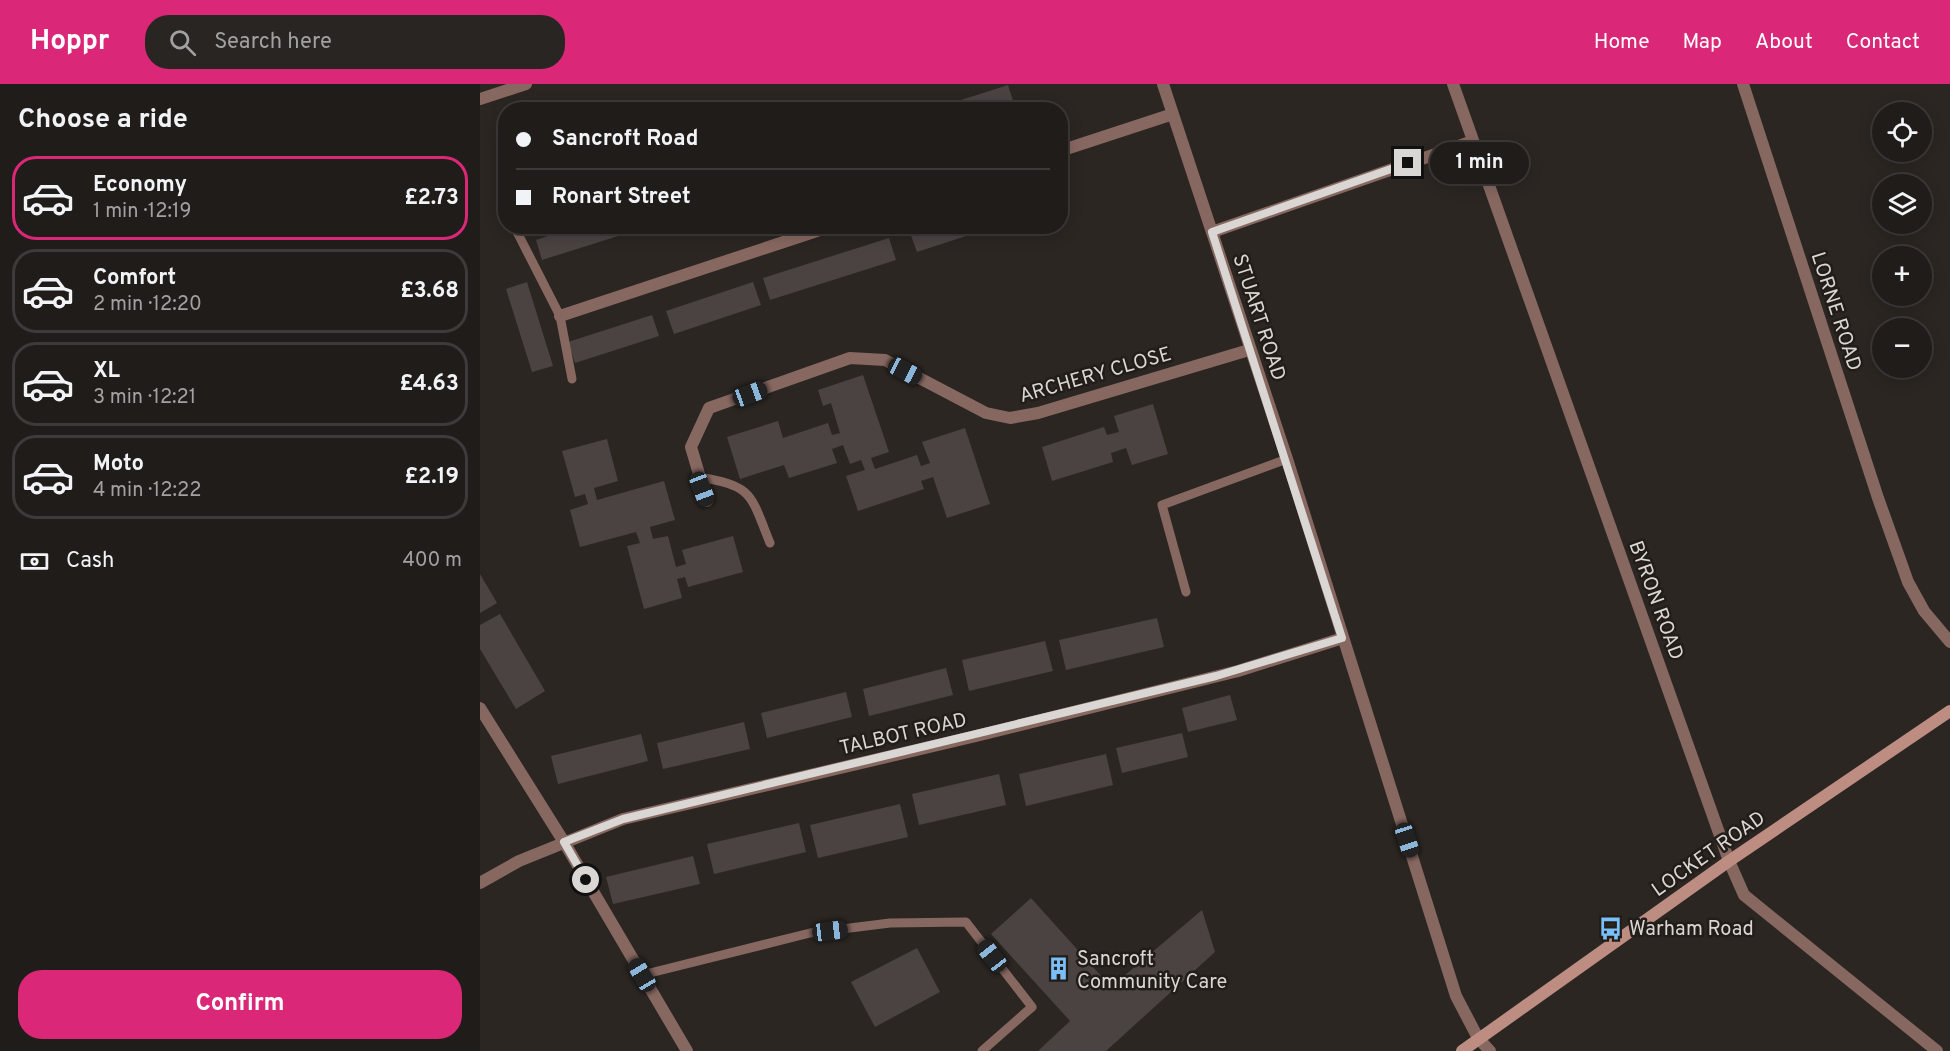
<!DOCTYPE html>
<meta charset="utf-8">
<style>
:root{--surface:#201c1a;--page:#282523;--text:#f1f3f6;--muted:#a2a1a2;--line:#3d3a39;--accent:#db2777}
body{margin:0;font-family:Overpass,sans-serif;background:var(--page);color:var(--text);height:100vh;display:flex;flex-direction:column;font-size:22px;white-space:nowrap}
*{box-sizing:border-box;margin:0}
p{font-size:20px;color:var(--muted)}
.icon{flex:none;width:33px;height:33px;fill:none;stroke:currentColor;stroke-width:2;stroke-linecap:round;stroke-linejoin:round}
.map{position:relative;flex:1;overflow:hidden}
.details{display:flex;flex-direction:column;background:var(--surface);width:480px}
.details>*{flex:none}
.guide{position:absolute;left:18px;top:18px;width:570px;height:132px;border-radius:24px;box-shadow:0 3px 15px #0003,0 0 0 2px var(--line);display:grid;align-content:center;height:132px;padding:0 18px;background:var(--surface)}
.fabs{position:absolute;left:1392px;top:18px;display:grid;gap:12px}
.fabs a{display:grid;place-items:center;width:60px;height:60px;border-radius:50%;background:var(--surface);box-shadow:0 3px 15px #0003,0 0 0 2px var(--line);font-size:30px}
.end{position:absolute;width:27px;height:27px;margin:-14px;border:8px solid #d9d6d3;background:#111;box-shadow:0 0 0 3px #111}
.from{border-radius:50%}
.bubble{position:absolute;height:42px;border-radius:21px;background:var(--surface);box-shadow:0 3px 15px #0003,0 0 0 2px var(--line);font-size:20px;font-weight:700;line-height:42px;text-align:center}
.car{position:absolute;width:18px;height:36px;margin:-18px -9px;border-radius:8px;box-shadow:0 0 4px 2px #0007;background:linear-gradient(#222 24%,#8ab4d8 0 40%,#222 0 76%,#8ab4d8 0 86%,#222 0)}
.guide b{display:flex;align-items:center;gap:21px;height:57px;font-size:22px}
.guide b+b{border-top:2px solid var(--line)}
.guide i{width:15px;height:15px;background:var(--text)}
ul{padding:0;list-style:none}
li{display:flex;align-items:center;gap:18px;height:84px;margin:0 12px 9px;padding:0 6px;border:3px solid var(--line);border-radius:24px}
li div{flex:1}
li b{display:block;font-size:22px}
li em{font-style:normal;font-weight:700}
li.active{border-color:var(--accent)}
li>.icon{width:54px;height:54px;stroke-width:1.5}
h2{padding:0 18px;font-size:27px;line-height:72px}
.pay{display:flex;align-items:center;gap:15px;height:66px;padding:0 18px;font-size:22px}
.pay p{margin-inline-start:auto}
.button{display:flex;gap:12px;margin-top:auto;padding:12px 18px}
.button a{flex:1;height:69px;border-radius:24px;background:var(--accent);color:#fff;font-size:24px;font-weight:700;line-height:69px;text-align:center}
header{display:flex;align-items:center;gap:36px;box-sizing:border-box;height:84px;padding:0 30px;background:var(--accent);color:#fff}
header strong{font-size:28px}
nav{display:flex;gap:33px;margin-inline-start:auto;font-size:21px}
.search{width:420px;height:54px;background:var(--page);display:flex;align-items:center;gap:15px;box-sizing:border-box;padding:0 21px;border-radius:24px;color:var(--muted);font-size:22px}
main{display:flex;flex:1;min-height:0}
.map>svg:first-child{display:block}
.building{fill:#4a4342}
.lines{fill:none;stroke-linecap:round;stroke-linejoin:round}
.lane{stroke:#876861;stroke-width:9}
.street{stroke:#876861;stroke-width:12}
.secondary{stroke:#bd8d82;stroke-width:12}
.route{stroke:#d9d6d3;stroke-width:8}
.labels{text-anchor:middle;stroke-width:5;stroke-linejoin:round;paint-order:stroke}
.street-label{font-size:20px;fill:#d9d6d3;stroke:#221d19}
.poi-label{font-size:20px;fill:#d9d6d3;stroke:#221d19;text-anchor:start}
</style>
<header>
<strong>Hoppr</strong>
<div class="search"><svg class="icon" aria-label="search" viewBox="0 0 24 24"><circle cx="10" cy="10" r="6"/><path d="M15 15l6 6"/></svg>Search here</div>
<nav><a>Home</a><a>Map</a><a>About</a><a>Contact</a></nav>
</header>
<main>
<section class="details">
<h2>Choose a ride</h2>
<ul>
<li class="active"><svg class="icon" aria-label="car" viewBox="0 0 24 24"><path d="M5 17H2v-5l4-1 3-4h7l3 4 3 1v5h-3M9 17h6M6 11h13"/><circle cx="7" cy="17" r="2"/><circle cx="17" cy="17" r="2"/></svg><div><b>Economy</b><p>1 min · 12:19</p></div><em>£2.73</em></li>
<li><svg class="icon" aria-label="car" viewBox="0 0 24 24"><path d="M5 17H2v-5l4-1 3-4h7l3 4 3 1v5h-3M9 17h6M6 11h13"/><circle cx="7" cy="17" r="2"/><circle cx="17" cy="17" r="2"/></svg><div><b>Comfort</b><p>2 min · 12:20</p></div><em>£3.68</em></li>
<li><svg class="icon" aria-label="car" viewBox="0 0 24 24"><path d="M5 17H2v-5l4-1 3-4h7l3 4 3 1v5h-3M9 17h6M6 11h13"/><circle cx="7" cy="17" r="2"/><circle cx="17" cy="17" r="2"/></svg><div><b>XL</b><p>3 min · 12:21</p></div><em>£4.63</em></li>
<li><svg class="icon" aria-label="car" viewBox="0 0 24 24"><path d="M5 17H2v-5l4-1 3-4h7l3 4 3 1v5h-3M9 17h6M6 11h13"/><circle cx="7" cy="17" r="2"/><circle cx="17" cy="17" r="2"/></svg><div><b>Moto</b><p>4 min · 12:22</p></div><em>£2.19</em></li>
</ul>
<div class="pay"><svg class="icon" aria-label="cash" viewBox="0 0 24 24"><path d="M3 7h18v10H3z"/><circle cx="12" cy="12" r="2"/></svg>Cash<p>400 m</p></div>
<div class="button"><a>Confirm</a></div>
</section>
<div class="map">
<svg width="1470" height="967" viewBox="0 0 1470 967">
<rect width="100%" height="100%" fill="#2b2622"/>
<!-- building -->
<path class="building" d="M528,1l7,22 -82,3v-1z
M97,142h70v1l-105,33 -6,-20z
M440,142h74v1l-77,25 -8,-22z
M409,154l7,22 -126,40 -7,-22z
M47,198l26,84 -21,6 -26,-83z
M273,198l8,23 -87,29 -8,-23z
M172,231l7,21 -84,27 -7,-21z
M383,291l26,77 -18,6 4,11 42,-14 4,11 9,-3 -8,-21 43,-14 25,76 -43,14 -14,-41 -12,4 3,8 -66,22 -12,-35 19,-6 -4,-10 -11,4 -7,-19 -11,4 5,14 -48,15 -5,-13 -44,14 -13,-42 51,-16 5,17 45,-15 4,12 8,-2 -9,-30 -8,3 -5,-16z
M673,320l15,50 -36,11 -6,-17 -15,5 2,9 -61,19 -10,-34 62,-20 3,8 12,-3 -5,-16z
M127,355l11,42 -24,7 3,12 67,-19 11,39 -25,7 3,12 15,-3 8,31 10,-3 -4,-14 51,-14 10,36 -55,15 -3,-10 -8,2 5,19 -38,11 -17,-63 13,-3 -4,-11 -56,15 -10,-37 18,-6 -3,-10 -10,3 -13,-46z
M0,490l17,29 -17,10z
M20,530l45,77 -29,18 -36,-60v-24z
M677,534l7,29 -98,23 -7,-30z
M565,557l8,30 -84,20 -7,-31z
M466,584l7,27 -84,21 -6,-27z
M366,608l6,25 -85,21 -6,-25z
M750,611l7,25 -49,12 -6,-24z
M264,638l6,27 -87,20 -6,-26z
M702,649l6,24 -66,16 -6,-25z
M161,650l7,27 -90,23 -7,-28z
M626,670l7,31 -87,21 -7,-32z
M519,690l7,31 -87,20 -7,-31z
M420,720l8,33 -90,21 -8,-33z
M319,739l7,29 -92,22 -7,-30z
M213,772l7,28 -87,20 -7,-27z
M551,814l80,89 91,-77 13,42 -109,99h-68l32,-30 -79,-87z
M437,864l23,44 -65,35 -24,-45z"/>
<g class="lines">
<!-- lane -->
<path class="lane" d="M34,142l46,90 12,63
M218,393c55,9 52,16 72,66
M706,508l-24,-87 125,-46
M162,891l168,-42 80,-10 76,-1 66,85 -50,44"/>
<!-- street -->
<path class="street" d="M683,0l124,375 169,537 22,42 12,13
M973,0l276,777 15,34 193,156
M1263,0l135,414 30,84 16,29 26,31
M0,15l46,-15
M580,67l113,-37
M732,148l261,-91
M80,232l272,-90
M227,417l-16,-54 18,-39 141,-50 35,2 101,53 24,5 28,-5 211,-63
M0,624l84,134 123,209
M0,799l39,-22 104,-42 353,-83 262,-65 105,-33"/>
<!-- secondary -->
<path class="secondary" d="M982,967l267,-190 221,-150"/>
</g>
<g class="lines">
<!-- route -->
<path class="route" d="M106,796l-22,-38 59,-23 593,-143 126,-38 -130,-406 196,-69"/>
</g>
<!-- icons -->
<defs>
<symbol id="bus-bare" viewBox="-9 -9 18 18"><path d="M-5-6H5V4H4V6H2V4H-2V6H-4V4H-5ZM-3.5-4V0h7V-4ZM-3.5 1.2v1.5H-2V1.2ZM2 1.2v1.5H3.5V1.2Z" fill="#7abff8" stroke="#221d19" stroke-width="2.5" paint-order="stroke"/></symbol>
<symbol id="building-bare" viewBox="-9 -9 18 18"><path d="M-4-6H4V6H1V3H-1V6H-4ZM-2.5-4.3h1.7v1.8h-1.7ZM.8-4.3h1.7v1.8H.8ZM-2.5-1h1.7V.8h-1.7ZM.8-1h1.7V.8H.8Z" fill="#7abff8" stroke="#221d19" stroke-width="2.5" paint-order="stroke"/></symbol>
</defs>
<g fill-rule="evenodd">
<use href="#bus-bare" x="1114" y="828" width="33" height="33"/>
<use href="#building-bare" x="562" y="868" width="33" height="33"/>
</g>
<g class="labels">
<!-- street labels -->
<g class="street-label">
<text transform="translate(1357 227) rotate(72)" y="7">LORNE ROAD</text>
<text transform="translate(780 233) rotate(72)" y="7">STUART ROAD</text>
<text transform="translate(615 290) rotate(-16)" y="7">ARCHERY CLOSE</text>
<text transform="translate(1177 516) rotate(70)" y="7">BYRON ROAD</text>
<text transform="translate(423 649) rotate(-13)" y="7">TALBOT ROAD</text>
<text transform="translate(1228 769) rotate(-35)" y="7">LOCKET ROAD</text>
</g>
<!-- poi labels -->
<g class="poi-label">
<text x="1149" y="851">Warham Road</text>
<text x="597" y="881">Sancroft<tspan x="597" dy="23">Community Care</tspan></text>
</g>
</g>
</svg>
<div class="fabs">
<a><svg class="icon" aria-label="locate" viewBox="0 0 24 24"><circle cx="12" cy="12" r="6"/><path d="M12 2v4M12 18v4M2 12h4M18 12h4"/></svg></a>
<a><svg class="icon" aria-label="layers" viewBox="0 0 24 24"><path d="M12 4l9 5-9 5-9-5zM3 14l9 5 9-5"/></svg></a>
<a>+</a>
<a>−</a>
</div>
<i class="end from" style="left:106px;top:796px"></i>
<i class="end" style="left:928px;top:79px"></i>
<div class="bubble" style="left:950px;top:58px;width:99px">1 min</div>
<i class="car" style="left:425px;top:287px;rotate:118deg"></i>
<i class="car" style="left:270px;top:310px;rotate:70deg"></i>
<i class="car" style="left:222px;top:405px;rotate:159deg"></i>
<i class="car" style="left:927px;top:756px;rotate:162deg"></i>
<i class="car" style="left:350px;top:847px;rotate:83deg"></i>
<i class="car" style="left:512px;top:872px;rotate:322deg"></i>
<i class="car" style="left:162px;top:891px;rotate:329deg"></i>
<div class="guide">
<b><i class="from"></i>Sancroft Road</b>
<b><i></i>Ronart Street</b>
</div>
</div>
</main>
